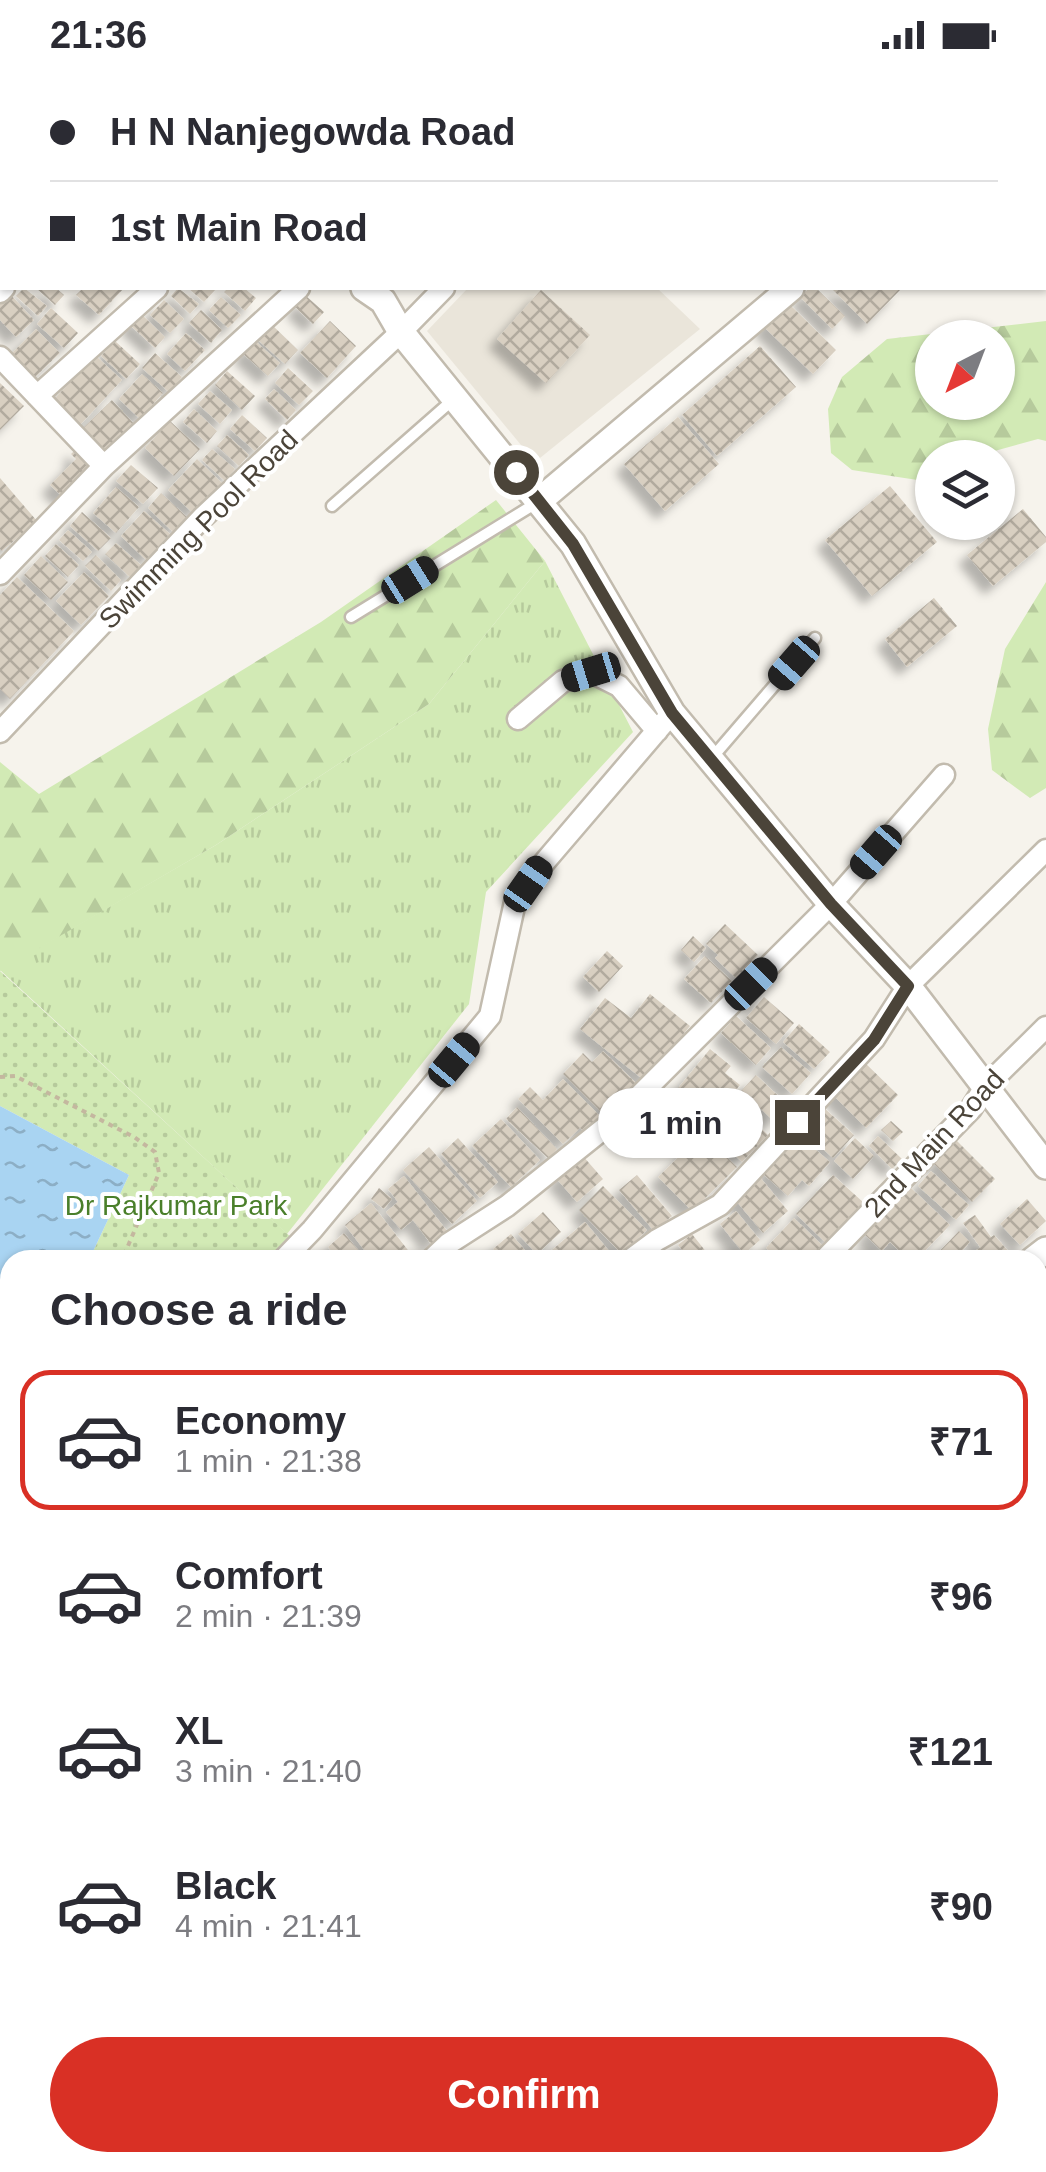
<!DOCTYPE html>
<meta charset="utf-8">
<style>
:root{--surface:#fff;--page:#f7f7f7;--text:#2b2b33;--muted:#7c7c81;--line:#e1e1e2;--accent:#d93025}
body{margin:0;font-family:Arial,sans-serif;background:var(--page);color:var(--text);height:100vh;display:flex;flex-direction:column;font-size:38px;white-space:nowrap}
*{box-sizing:border-box;margin:0}
p{font-size:32px;color:var(--muted)}
.icon{flex:none;width:55px;height:55px;fill:none;stroke:currentColor;stroke-width:2;stroke-linecap:round;stroke-linejoin:round}
.map{position:relative;flex:1;overflow:hidden}
.side{position:absolute;left:0px;top:1180px;width:1048px;height:922px;display:flex;flex-direction:column;background:var(--surface);border-radius:30px 30px 0 0;box-shadow:0 2px 8px #0004}
.side>*{flex:none}
.banner{position:absolute;left:0px;top:0px;width:1048px;height:220px;box-shadow:0 2px 8px #0004;display:grid;align-content:center;height:220px;padding:0 50px;background:var(--surface)}
.needle{width:65px;rotate:222deg}
.buttons{position:absolute;left:915px;top:250px;display:grid;gap:20px}
.buttons a{display:grid;place-items:center;width:100px;height:100px;border-radius:50%;background:var(--surface);box-shadow:0 2px 8px #0004;font-size:50px}
.end{position:absolute;width:45px;height:45px;margin:-22px;border:12px solid #4b4439;background:#fff;box-shadow:0 0 0 5px #fff}
.from{border-radius:50%}
.bubble{position:absolute;height:70px;border-radius:35px;background:var(--surface);box-shadow:0 2px 8px #0004;font-size:32px;font-weight:600;line-height:70px;text-align:center}
.car{position:absolute;width:30px;height:60px;margin:-30px -15px;border-radius:12px;box-shadow:0 0 8px 2px #0007;background:linear-gradient(#222 24%,#8ab4d8 0 40%,#222 0 76%,#8ab4d8 0 86%,#222 0)}
.banner b{display:flex;align-items:center;gap:35px;height:95px;font-size:38px}
.banner b+b{border-top:2px solid var(--line)}
.banner i{width:25px;height:25px;background:var(--text)}
ul{padding:0;list-style:none}
li{display:flex;align-items:center;gap:30px;height:140px;margin:0 20px 15px;padding:0 30px;border:5px solid transparent;border-radius:30px}
li div{flex:1}
li b{display:block;font-size:38px}
li em{font-style:normal;font-weight:600}
li.selected{border-color:var(--accent)}
li>.icon{width:90px;height:90px;stroke-width:1.5}
h2{padding:0 50px;font-size:45px;line-height:120px}
.action{display:flex;gap:20px;margin-top:auto;padding:20px 50px}
.action a{flex:1;height:115px;border-radius:60px;background:var(--accent);color:#fff;font-size:40px;font-weight:600;line-height:115px;text-align:center}
.status{display:flex;justify-content:space-between;align-items:center;height:70px;padding:0 50px;background:var(--surface);direction:ltr}
.status svg{height:28px;fill:currentColor}
.map>svg:first-child{display:block}
.residential{fill:#eae5da}
.grass{fill:url(#grass-tufts)}
.forest{fill:url(#forest-firs);fill-rule:evenodd}
.park{fill:url(#park-dots)}
.pitch{fill:#d2eab5}
.water{fill:url(#water-ripples)}
.lines{fill:none;stroke-linecap:round;stroke-linejoin:round}
.stream{stroke:#a9d4f2;stroke-width:8}
.building{fill:url(#building-cross-hatch);filter:url(#shadow)}
.service-casing{stroke:#c2bbae;stroke-width:15}
.minor-casing{stroke:#c2bbae;stroke-width:25}
.tertiary-casing{stroke:#c2bbae;stroke-width:30}
.path{stroke:#c4b79f;stroke-width:4;stroke-dasharray:5 5;stroke-linecap:butt}
.service{stroke:#fff;stroke-width:10}
.minor{stroke:#fff;stroke-width:20}
.tertiary{stroke:#fff;stroke-width:25}
.route{stroke:#4b4439;stroke-width:12}
.labels{text-anchor:middle;stroke-width:8;stroke-linejoin:round;paint-order:stroke}
.street-label{font-size:28px;fill:#4b4439;stroke:#fff}
.park-label{font-size:28px;fill:#4a7f2a;stroke:#fff}
</style>
<div class="status"><b>21:36</b><svg viewBox="0 0 49 12"><path d="M0 12V9h3v3zM5 12V6h3v6zM10 12V3h3v9zM15 12V0h3v12zM26 1h20v11H26zM47 4h2v5h-2z"/></svg></div>
<div class="map">
<svg width="1046" height="2102" viewBox="0 0 1046 2102">
<defs>
<pattern id="grass-tufts" width="24" height="20" patternUnits="userSpaceOnUse" patternTransform="scale(2.5)"><rect width="24" height="20" fill="#d2eab5"/><path d="M3 7l-1-3M5 7V3M7 7l1-3M15 17l-1-3M17 17v-4M19 17l1-3" fill="none" stroke="#b6ca9c"/></pattern>
<pattern id="forest-firs" width="22" height="20" patternUnits="userSpaceOnUse" patternTransform="scale(2.5)"><rect width="22" height="20" fill="#d2eab5"/><path d="M5 1l3.5 6h-7zM16 11l3.5 6h-7z" fill="#b6ca9c"/></pattern>
<pattern id="park-dots" width="8" height="8" patternUnits="userSpaceOnUse" patternTransform="scale(2.5)"><rect width="8" height="8" fill="#d2eab5"/><path d="M2 2h.1M6 6h.1" fill="none" stroke="#b6ca9c" stroke-width="1.8" stroke-linecap="round"/></pattern>
<pattern id="water-ripples" width="26" height="14" patternUnits="userSpaceOnUse" patternTransform="scale(2.5)"><rect width="26" height="14" fill="#a9d4f2"/><path d="M2 4q2-2 4 0t4 0M15 11q2-2 4 0t4 0" fill="none" stroke="#8caec5"/></pattern>
<pattern id="building-cross-hatch" width="8" height="8" patternUnits="userSpaceOnUse" patternTransform="scale(2.5)"><rect width="8" height="8" fill="#d8cfc1"/><path d="M0 0l8 8M0 8l8-8" fill="none" stroke="#b1aa9e"/></pattern>
<filter id="shadow"><feDropShadow dx="-9" dy="9" stdDeviation="5" flood-color="#0004"/></filter>
</defs>
<rect width="100%" height="100%" fill="#f6f3ec"/>
<!-- residential -->
<path class="residential" d="M468,218h189l43,41 -165,133 -108,-131z"/>
<!-- grass -->
<path class="grass" d="M545,491l88,171 -147,160 -17,112 -182,230 -287,-264 216,-125 213,-141z"/>
<!-- forest -->
<path class="forest" d="M1046,251v120l-8,-2 -65,18 -41,1v18l-8,5 -72,-11 -21,-17 -3,-44 14,-32 45,-38zM932,268h66v64h-66z
M496,430l49,61 -116,143 -213,141 -216,126v-209l39,32 282,-172z
M1046,512v206l-16,10 -38,-28 -4,-41 17,-80z"/>
<!-- park -->
<path class="park" d="M0,901l306,280 -7,9h-210l40,-85 -129,-69z
M10,1270v822l636,1 -6,9h-640v-831z"/>
<!-- pitch -->
<path class="pitch" d="M823,2092l111,1 8,9h-130z"/>
<!-- water -->
<path class="water" d="M0,1036l129,69 -40,85h-79v80l-10,1z"/>
<g class="lines">
<!-- stream -->
<path class="stream" d="M66,1190l11,-6 29,6"/>
</g>
<!-- building -->
<path class="building" d="M24,218l23,18 -9,10 -22,-20z
M36,218h20l8,7 -9,10z
M83,218h41l-25,27 -23,-20z
M178,218l21,16 -9,10 -19,-18z
M188,218h26l2,1 -12,13z
M228,218h16l12,10 -11,13 -21,-19z
M809,218h7l29,28 -13,13 -32,-32z
M831,218h67l2,2 -33,34z
M541,220l49,45 -44,48 -49,-44z
M9,223l25,27 -18,17 -16,-17v-18z
M306,226l18,16 -11,12 -18,-17z
M221,227l20,18 -13,13 -19,-18z
M164,230l20,19 -14,14 -20,-18z
M786,231l50,49 -23,24 -51,-49z
M51,238l27,25 -14,15 -27,-24z
M201,240l21,20 -11,13 -22,-20z
M139,242l26,25 -10,11 -26,-24z
M330,251l26,25 -29,32 -27,-25z
M271,254l27,26 -13,14 -28,-25z
M36,259l24,24 -28,27 -24,-23z
M186,263l19,17 -20,21 -18,-17z
M254,270l26,23 -12,13 -26,-23z
M115,271l25,23 -14,15 -25,-23z
M760,276l36,41 -79,69 -35,-41z
M155,283l27,24 -13,15 -27,-24z
M96,286l26,24 -42,45 -27,-25z
M288,298l25,23 -14,14 -24,-22z
M227,301l28,25 -13,14 -27,-25z
M142,304l21,19 -23,26 -21,-20z
M0,313l24,23 -24,24z
M274,319l22,21 -9,10 -22,-21z
M210,321l22,19 -12,14 -22,-20z
M112,330l24,26 -31,29 -23,-26z
M194,339l23,22 -10,12 -24,-21z
M242,345l25,23 -12,13 -25,-22z
M678,347l41,47 -54,47 -41,-47z
M170,351l30,28 -26,27 -29,-28z
M227,365l22,20 -10,11 -22,-20z
M77,378l19,18 -31,33 -15,-14 26,-26 -5,-5z
M212,379l23,20 -10,12 -23,-21z
M197,389l25,24 -29,30 -25,-23z
M131,395l27,23 -15,16 -27,-23z
M0,408l37,43 -35,30 -2,-2z
M890,416l47,56 -65,54 -47,-56z
M116,417l23,20 -23,26 -23,-20z
M161,423l26,24 -14,15 -25,-24z
M1023,439l23,28v5l-53,44 -26,-31z
M144,441l26,23 -24,26 -25,-24z
M82,442l29,26 -13,13 -28,-25z
M68,460l24,22 -9,9 -24,-21z
M116,473l25,22 -11,12 -25,-23z
M56,474l23,21 -11,12 -23,-21z
M96,485l25,25 -10,11 -26,-25z
M41,486l27,26 -17,18 -27,-25z
M84,502l25,24 -28,29 -25,-24z
M17,507l57,54 -64,68 -10,-10v-94z
M934,528l23,28 -50,41 -22,-28z
M725,854l33,31 -22,23 -21,-20 3,-3 -12,-11z
M693,866l13,12 -12,14 -13,-12z
M607,881l16,15 -24,26 -16,-15z
M705,886l27,25 -21,22 -27,-24z
M650,924l40,32 -45,55 -65,-52 25,-31 26,20z
M764,927l30,26 -18,21 -30,-26z
M736,946l35,32 -15,17 -35,-32z
M799,954l31,28 -16,17 -31,-27z
M781,977l30,26 -19,21 -30,-27z
M710,979l21,17 -6,7 15,12 -34,43 -36,-30z
M603,981l35,34 -32,32 -43,-43 20,-21 9,9z
M862,990l36,35 -32,33 -36,-36z
M756,1005l32,30 -14,16 -33,-30z
M563,1009l38,38 -15,16 -6,-5 -17,16 -45,-45 12,-12 13,13z
M736,1033l32,32 -26,27 -33,-31z
M517,1037l40,42 -8,10 -43,-40z
M823,1037l31,28 -21,23 -31,-28z
M501,1049l39,41 -29,27 -39,-41z
M891,1051l12,11 -10,9 -12,-11z
M703,1063l34,34 -45,44 -34,-34z
M798,1064l32,28 -21,24 -7,-6 -14,16 -25,-22z
M878,1066l24,23 -10,10 -23,-23z
M458,1068l40,44 -18,16 -39,-44z
M855,1068l19,18 -21,23 -19,-18z
M956,1070l39,39 -23,23 -39,-39z
M429,1077l48,54 -25,23 -49,-54z
M582,1085l21,24 -26,23 -21,-24z
M931,1101l38,34 -13,15 -38,-34z
M637,1105l35,41 -18,15 -35,-41z
M758,1105l30,36 -25,22 -30,-36z
M833,1105l31,28 -38,40 -30,-29z
M404,1106l43,55 -16,13 -18,-24 -12,10 -15,-18 12,-10 -10,-13z
M603,1116l44,44 -25,24 -43,-44z
M379,1118l13,11 -8,10 -13,-10z
M911,1118l39,37 -34,35h-7l-19,-18 -8,9 -17,-16z
M1027,1129l19,22 -26,24 -20,-21z
M371,1133l40,51 -7,6h-32l-27,-35z
M736,1141l24,29 -16,14 -24,-30z
M543,1142l18,20 -24,22 -19,-20z
M975,1145l16,22 3,-2 17,19 -6,6 -37,-2 12,-11 -17,-24z
M794,1148l28,27 -15,15h-28l-13,-12z
M585,1152l29,35 -4,3h-70z
M959,1161l11,11 -16,18h-23z
M344,1163l15,18 -10,9h-10l-11,-13z
M511,1164l20,23 -3,3h-25l-10,-11z
M692,1164l15,19 -9,7h-8l-12,-15z
M1038,1270l8,10 -3,18 -5,-7z
M1040,1296l6,8v23l-8,6z
M1038,1376l8,9v32l-8,7v-12l6,-5 -6,-7z
M1038,1504l8,13v35l-8,-13z
M1046,1611v54l-8,6v-53z
M1038,1676l8,12v38l-8,6z
M1038,1777l8,10v14l-8,6z
M1046,1808v33l-8,6v-33z
M1046,1875v30l-8,5v-29z"/>
<g class="lines">
<defs>
<path id="service" d="M332,436l123,-108
M351,547l187,-115
M711,689l104,-121
M0,1612l10,-6
M449,2092l5,10
M532,2092l6,10
M918,2092l8,10
M849,2102l11,-10"/>
<path id="minor" d="M456,0l3,2
M564,0l2,2
M69,2l3,-2
M224,2l3,-2
M371,2l3,-2
M502,2l2,-2
M654,2l3,-2
M1045,123h1
M0,222l4,-4
M0,287l104,109
M37,326l120,-108
M0,504l104,-108 195,-178
M518,649l45,-38 28,-9 28,14 38,45
M0,662l202,-214 199,-186 43,-44
M283,1190l29,-30 178,-214 25,-114 27,-37 130,-152
M431,1190l17,-16 59,-38 110,-88 214,-214 113,-129
M630,1190l27,-20 63,-35 154,-166 34,-53 138,-136
M824,1190l147,-151 14,-22 61,-60
M1038,1358l8,-6
M1038,1481l8,-6
M1038,1594l8,-6
M1038,1749l8,-6
M1038,1951l8,-6
M1038,2025l8,-6
M1038,2045l8,13"/>
<path id="tertiary" d="M1044,2l2,-1
M0,62l2,3
M364,218l19,13 18,31 172,212 99,169 159,191 77,82 138,180
M539,431l252,-213
M1033,1190l13,-10
M1038,1870l8,-5
M782,2102l14,-10"/>
</defs>
<!-- service casing -->
<use href="#service" class="service-casing"/>
<!-- minor casing -->
<use href="#minor" class="minor-casing"/>
<!-- tertiary casing -->
<use href="#tertiary" class="tertiary-casing"/>
<!-- path -->
<path class="path" d="M0,1007l15,-1 119,61 21,15 4,21 -37,87
M0,1296l10,-3
M0,1453l10,-8
M0,1790l10,-7
M0,1969l10,16
M68,2092v10
M210,2092l1,10
M361,2092l4,10"/>
<!-- service -->
<use href="#service" class="service"/>
<!-- minor -->
<use href="#minor" class="minor"/>
<!-- tertiary -->
<use href="#tertiary" class="tertiary"/>
</g>
<g class="lines">
<!-- route -->
<path class="route" d="M516,402l57,72 99,169 159,191 77,82 -34,54 -77,82"/>
</g>
<g class="labels">
<!-- street labels -->
<g class="street-label">
<text transform="translate(198 459) rotate(-45)" y="10">Swimming Pool Road</text>
<text transform="translate(934 1073) rotate(-47)" y="10">2nd Main Road</text>
</g>
<!-- park labels -->
<g class="park-label">
<text x="176" y="1145">Dr Rajkumar Park</text>
</g>
</g>
</svg>
<div class="buttons">
<a><svg class="needle" viewBox="-14 -14 28 28"><path d="M0-13l5 13h-10z" fill="#e53935"/><path d="M0 13l5-13h-10z" fill="#7c7c81"/></svg></a>
<a><svg class="icon" aria-label="layers" viewBox="0 0 24 24"><path d="M12 4l9 5-9 5-9-5zM3 14l9 5 9-5"/></svg></a>
</div>
<i class="end from" style="left:516px;top:402px"></i>
<i class="end" style="left:797px;top:1052px"></i>
<div class="bubble" style="left:598px;top:1018px;width:165px">1 min</div>
<i class="car" style="left:410px;top:510px;rotate:58deg"></i>
<i class="car" style="left:794px;top:593px;rotate:221deg"></i>
<i class="car" style="left:591px;top:602px;rotate:253deg"></i>
<i class="car" style="left:876px;top:782px;rotate:221deg"></i>
<i class="car" style="left:528px;top:814px;rotate:35deg"></i>
<i class="car" style="left:751px;top:914px;rotate:45deg"></i>
<i class="car" style="left:454px;top:990px;rotate:40deg"></i>
<div class="banner">
<b><i class="from"></i>H N Nanjegowda Road</b>
<b><i></i>1st Main Road</b>
</div>
<section class="side">
<h2>Choose a ride</h2>
<ul>
<li class="selected"><svg class="icon" aria-label="car" viewBox="0 0 24 24"><path d="M5 17H2v-5l4-1 3-4h7l3 4 3 1v5h-3M9 17h6M6 11h13"/><circle cx="7" cy="17" r="2"/><circle cx="17" cy="17" r="2"/></svg><div><b>Economy</b><p>1 min · 21:38</p></div><em>₹71</em></li>
<li><svg class="icon" aria-label="car" viewBox="0 0 24 24"><path d="M5 17H2v-5l4-1 3-4h7l3 4 3 1v5h-3M9 17h6M6 11h13"/><circle cx="7" cy="17" r="2"/><circle cx="17" cy="17" r="2"/></svg><div><b>Comfort</b><p>2 min · 21:39</p></div><em>₹96</em></li>
<li><svg class="icon" aria-label="car" viewBox="0 0 24 24"><path d="M5 17H2v-5l4-1 3-4h7l3 4 3 1v5h-3M9 17h6M6 11h13"/><circle cx="7" cy="17" r="2"/><circle cx="17" cy="17" r="2"/></svg><div><b>XL</b><p>3 min · 21:40</p></div><em>₹121</em></li>
<li><svg class="icon" aria-label="car" viewBox="0 0 24 24"><path d="M5 17H2v-5l4-1 3-4h7l3 4 3 1v5h-3M9 17h6M6 11h13"/><circle cx="7" cy="17" r="2"/><circle cx="17" cy="17" r="2"/></svg><div><b>Black</b><p>4 min · 21:41</p></div><em>₹90</em></li>
</ul>
<div class="action"><a>Confirm</a></div>
</section>
</div>
